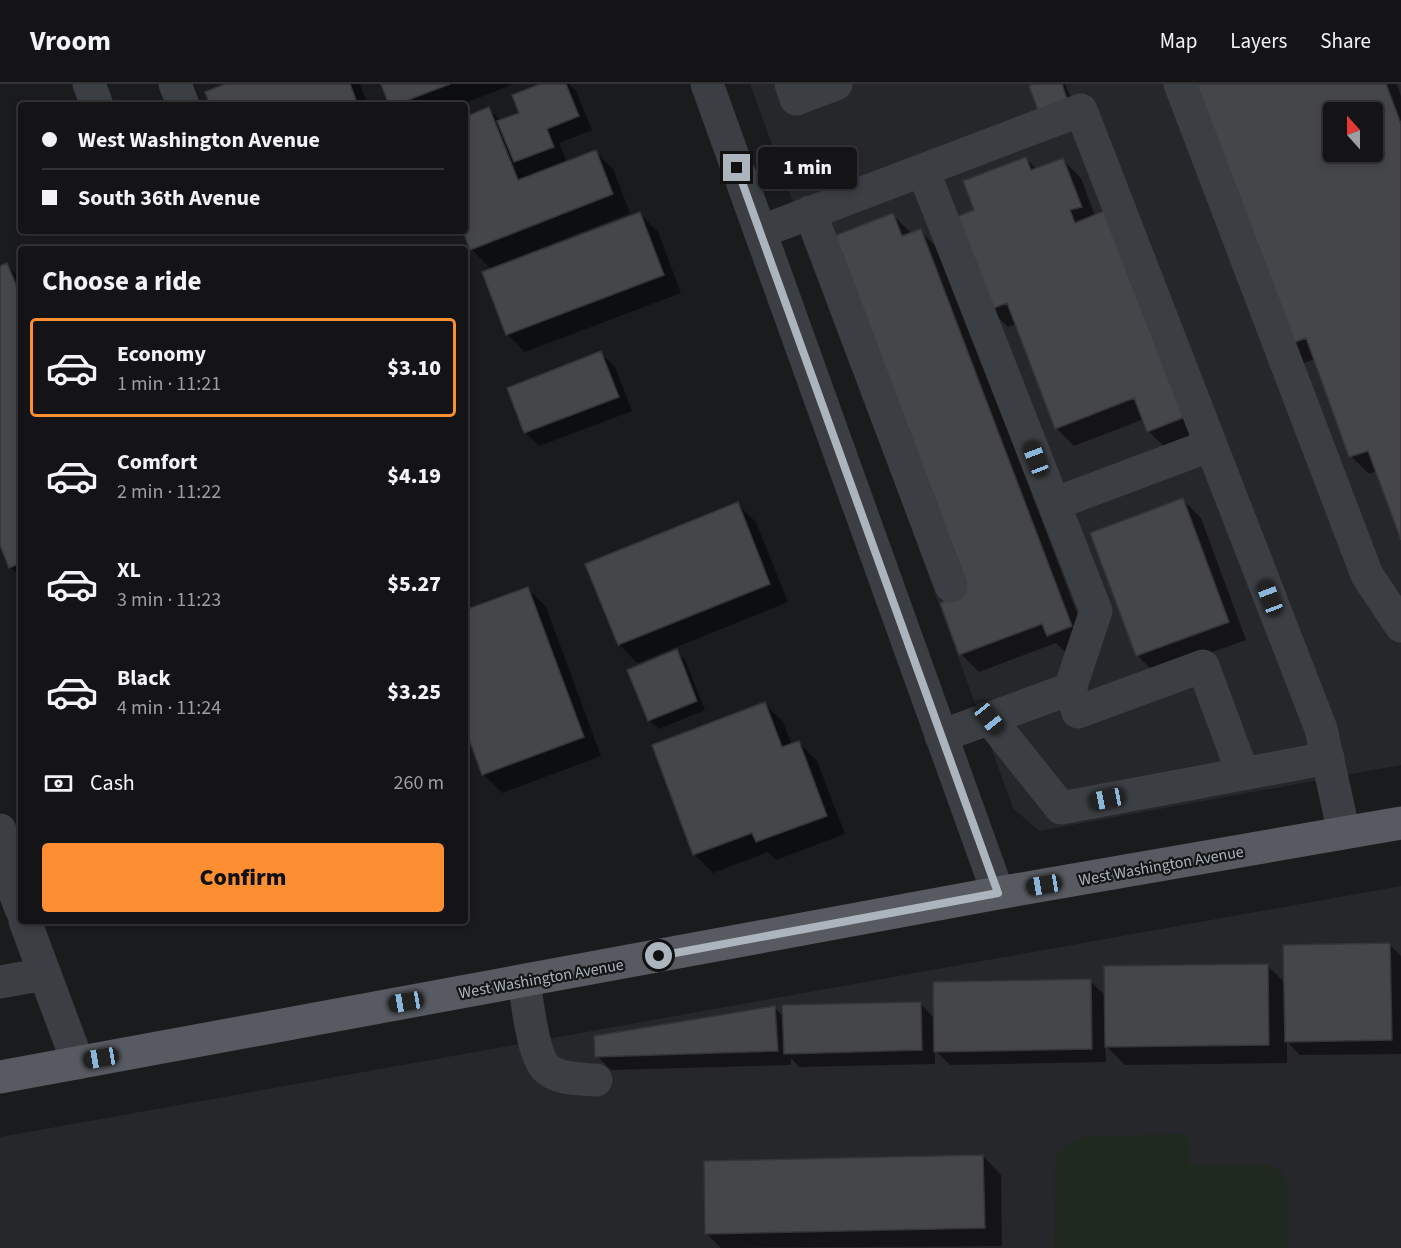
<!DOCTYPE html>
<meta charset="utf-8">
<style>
:root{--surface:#141416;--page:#212123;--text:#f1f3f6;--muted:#9d9ea1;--line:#333335;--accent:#fd8f32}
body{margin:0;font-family:"Source Sans 3",sans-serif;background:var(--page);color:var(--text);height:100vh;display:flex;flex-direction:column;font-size:22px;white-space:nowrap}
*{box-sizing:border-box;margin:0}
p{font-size:20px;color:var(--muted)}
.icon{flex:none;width:33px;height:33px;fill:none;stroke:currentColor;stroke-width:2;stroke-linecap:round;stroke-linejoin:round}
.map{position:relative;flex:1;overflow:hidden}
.panel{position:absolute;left:18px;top:162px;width:450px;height:678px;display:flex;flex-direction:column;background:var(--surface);border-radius:6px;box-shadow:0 3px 9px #0003,0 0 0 2px var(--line)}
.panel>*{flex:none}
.banner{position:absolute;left:18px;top:18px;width:450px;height:132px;border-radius:6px;box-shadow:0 3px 9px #0003,0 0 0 2px var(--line);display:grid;align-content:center;height:132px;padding:0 24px;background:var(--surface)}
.needle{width:39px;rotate:339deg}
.controls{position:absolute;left:1323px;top:18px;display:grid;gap:12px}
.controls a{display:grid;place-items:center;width:60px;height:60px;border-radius:6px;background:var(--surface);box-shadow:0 3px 9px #0003,0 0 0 2px var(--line);font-size:30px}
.end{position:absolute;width:27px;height:27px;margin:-14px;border:8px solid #acb5bd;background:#111;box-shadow:0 0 0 3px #111}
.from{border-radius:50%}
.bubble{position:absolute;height:42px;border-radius:6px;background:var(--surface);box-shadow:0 3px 9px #0003,0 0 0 2px var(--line);font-size:20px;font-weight:800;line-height:42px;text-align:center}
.car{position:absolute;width:18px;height:36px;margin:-18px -9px;border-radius:8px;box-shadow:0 0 4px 2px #0007;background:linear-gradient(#222 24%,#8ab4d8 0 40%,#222 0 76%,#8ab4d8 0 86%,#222 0)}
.banner b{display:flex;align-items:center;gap:21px;height:57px;font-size:22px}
.banner b+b{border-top:2px solid var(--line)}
.banner i{width:15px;height:15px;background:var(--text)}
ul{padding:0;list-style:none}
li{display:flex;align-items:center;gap:18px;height:99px;margin:0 12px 9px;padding:0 12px;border:3px solid transparent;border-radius:6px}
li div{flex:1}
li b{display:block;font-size:22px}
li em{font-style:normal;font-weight:800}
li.selected{border-color:var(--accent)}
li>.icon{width:54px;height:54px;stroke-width:1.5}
h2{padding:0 24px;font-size:27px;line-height:72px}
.pay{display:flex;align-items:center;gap:15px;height:66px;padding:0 24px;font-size:22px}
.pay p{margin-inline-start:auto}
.cta{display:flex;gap:12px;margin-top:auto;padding:12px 24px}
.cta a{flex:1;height:69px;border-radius:6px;background:var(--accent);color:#111;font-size:24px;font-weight:800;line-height:69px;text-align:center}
header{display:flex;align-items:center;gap:36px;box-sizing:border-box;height:84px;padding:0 30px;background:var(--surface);border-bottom:2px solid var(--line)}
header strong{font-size:28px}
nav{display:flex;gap:33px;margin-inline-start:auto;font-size:21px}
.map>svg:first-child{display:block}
.built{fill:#26272a;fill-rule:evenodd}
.green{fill:#202920}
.shadow{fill:#0007;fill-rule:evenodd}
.building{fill:#44464a;stroke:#343539;stroke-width:1.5;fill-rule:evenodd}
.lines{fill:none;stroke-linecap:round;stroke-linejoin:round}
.minor{stroke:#3b3e42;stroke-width:33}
.major{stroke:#575b61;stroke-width:33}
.route{stroke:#acb5bd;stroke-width:8}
.labels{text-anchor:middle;stroke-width:4.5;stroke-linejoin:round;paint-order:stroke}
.street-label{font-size:16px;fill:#acb5bd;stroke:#151618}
</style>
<header>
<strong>Vroom</strong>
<nav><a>Map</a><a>Layers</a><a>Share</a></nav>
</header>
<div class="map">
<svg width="1401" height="1164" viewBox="0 0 1401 1164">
<rect width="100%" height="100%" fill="#1a1b1d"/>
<!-- built -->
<path class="built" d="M750,0h651v681l-362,66 -26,-23zM1334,28h38v40h-38z
M1401,802v362h-1401v-111z"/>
<!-- green -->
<path class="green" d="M1188,1050l1,31h79l13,6 6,10 1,67h-234l1,-92c11,-11 21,-16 35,-20z"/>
<!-- shadow -->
<path class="shadow" d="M229,0h131l8,21h-156z
M383,0h131l-54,21h-69z
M544,0h25l7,7 16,39 -33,13 8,19 28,-11 18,18 17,44 -140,55 -19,-19 -7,-18 1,-112 24,-10 12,12 20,-8z
M1038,0h27l13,30z
M1198,0h199l4,12v440l-24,-65 -8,3 -18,-18 -36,-97 -11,4 -18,-18zM1334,28h38v40h-38z
M1026,75l11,10 26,-9 18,18 14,38 107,219 -35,14 -19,-18 -4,-12 -70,27 -18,-18 -40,-104 -8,3 -18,-18 -14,-98z
M640,130l18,18 23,61 -156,59 -18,-18z
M893,131l19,19 8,-3 19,18 150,396 -23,8 -10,-10 -77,29 -18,-18 5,-59z
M7,181l14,14v299l-11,-11 -10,-26v-274z
M601,269l14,14 17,44 -93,35 -14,-14z
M1183,416l18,18 45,122 -91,33 -18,-18z
M737,420l19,18 32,80 -151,61 -18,-19z
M528,505l18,18 55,149 -99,37 -18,-18 -19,-51v-112z
M676,567l9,9 20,50 -46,19 -10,-9z
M765,620l18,18 9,23 7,-2 18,18 28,73 -69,26 -8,-8 -55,21 -19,-19z
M1390,861l11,11v98l-101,1 -13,-13v21l-162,2 -20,-20 1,17 -156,3 -15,-15v14l-136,3 -8,-9v7l-180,5 -14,-14 178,-48 9,9 136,-14 15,16 155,-38 16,15 162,-30 17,17z
M983,1072l18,19 1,71 -281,2 -14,-14z"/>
<!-- building -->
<path class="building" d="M225,0h125l8,21h-148l-5,-13z
M381,0h69l-55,21h-6z
M540,0h26l13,32 -32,13 7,18 -40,15 -17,-41 22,-8 -7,-18z
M1033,0h29l7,21 -29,11 -11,-30z
M1196,0h190l15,40v416l-33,-89 -19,6 -43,-119 -21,8zM1334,28h38v40h-38z
M489,23l29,73 78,-30 17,44 -143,56 -7,-19h2v-114z
M1026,73l5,13 32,-12 19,49 -12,3 5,13 31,-13 79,207 -38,15 -13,-34 -79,31 -48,-126 -18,7 -35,-92 20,-8 -11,-29z
M640,128l24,63 -158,60 -24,-63z
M893,129l9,23 19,-7 151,397 -25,10 -5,-12 -83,31 -19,-52 24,-9 -135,-356z
M7,179l10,24 4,-1v277l-12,5 -9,-23v-279z
M601,267l18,46 -95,36 -17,-45z
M1183,414l46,124 -93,34 -46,-123z
M738,418l32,82 -152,61 -33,-81z
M528,503l56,150 -102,38 -17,-47v-118z
M677,565l20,52 -49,20 -21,-51z
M765,618l17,45 17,-6 28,75 -71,26 -4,-9 -59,22 -41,-110z
M1390,859l2,97 -107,2 -2,-97z
M1268,880l1,81 -164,2 -1,-81z
M1091,895l1,70 -158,3 -1,-70z
M921,918l1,48 -138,4 -2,-49z
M775,922l3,45 -183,6 -1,-21z
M983,1071l2,73 -280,6 -1,-73z"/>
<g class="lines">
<!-- minor -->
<path class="minor" d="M89,0l8,21
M175,0l8,21
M707,0l291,809
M791,0l5,15 40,-15
M1180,0l187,491 34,51
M923,86l173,441 -26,78
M810,128l141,374
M760,148l321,-122 240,619 23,104
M1054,420l157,-59
M989,634l72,90 267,-50
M941,652l129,-47 8,23 125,-46 40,108
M0,746l5,36
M0,783l5,-1 16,43
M25,837l53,142
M524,897c3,20 9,74 22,87 12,12 35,11 50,12
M0,898l45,-8"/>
<!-- major -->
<path class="major" d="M0,993l998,-184 403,-70"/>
</g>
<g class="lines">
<!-- route -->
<path class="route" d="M659,872l339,-63 -261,-725"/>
</g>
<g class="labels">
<!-- street labels -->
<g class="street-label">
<text transform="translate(1161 781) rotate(-10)" y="6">West Washington Avenue</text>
<text transform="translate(541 894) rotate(-10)" y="6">West Washington Avenue</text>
</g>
</g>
</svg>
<div class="controls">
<a><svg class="needle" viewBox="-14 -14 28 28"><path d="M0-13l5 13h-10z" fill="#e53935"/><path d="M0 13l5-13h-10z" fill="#9d9ea1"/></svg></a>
</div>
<i class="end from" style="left:659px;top:872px"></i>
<i class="end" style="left:737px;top:84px"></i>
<div class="bubble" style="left:758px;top:63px;width:99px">1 min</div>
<i class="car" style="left:1036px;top:375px;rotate:339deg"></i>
<i class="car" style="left:1270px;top:514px;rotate:339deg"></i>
<i class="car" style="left:989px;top:634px;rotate:141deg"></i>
<i class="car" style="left:1107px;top:715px;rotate:259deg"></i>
<i class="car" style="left:1044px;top:801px;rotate:260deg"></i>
<i class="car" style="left:406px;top:918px;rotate:260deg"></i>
<i class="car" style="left:101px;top:974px;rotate:260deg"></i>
<div class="banner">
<b><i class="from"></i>West Washington Avenue</b>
<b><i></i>South 36th Avenue</b>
</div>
<section class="panel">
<h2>Choose a ride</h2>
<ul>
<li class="selected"><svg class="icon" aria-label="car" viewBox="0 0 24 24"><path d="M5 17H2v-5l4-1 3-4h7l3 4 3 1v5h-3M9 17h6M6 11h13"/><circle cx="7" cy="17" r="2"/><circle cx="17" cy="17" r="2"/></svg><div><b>Economy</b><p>1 min · 11:21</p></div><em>$3.10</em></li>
<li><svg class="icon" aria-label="car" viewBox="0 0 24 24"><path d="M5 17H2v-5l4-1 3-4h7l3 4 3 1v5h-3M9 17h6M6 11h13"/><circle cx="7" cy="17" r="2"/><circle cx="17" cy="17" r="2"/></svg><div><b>Comfort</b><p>2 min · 11:22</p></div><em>$4.19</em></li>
<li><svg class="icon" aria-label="car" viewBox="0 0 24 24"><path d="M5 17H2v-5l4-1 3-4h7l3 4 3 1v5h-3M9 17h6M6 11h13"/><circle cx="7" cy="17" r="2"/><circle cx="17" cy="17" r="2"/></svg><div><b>XL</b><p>3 min · 11:23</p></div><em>$5.27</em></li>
<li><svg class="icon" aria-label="car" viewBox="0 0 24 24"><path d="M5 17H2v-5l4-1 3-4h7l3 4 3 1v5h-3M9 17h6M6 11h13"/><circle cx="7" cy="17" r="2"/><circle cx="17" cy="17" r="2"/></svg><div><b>Black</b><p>4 min · 11:24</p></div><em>$3.25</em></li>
</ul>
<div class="pay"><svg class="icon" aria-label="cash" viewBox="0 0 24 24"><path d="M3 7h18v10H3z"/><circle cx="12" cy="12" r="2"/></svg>Cash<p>260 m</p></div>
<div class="cta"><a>Confirm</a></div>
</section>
</div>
